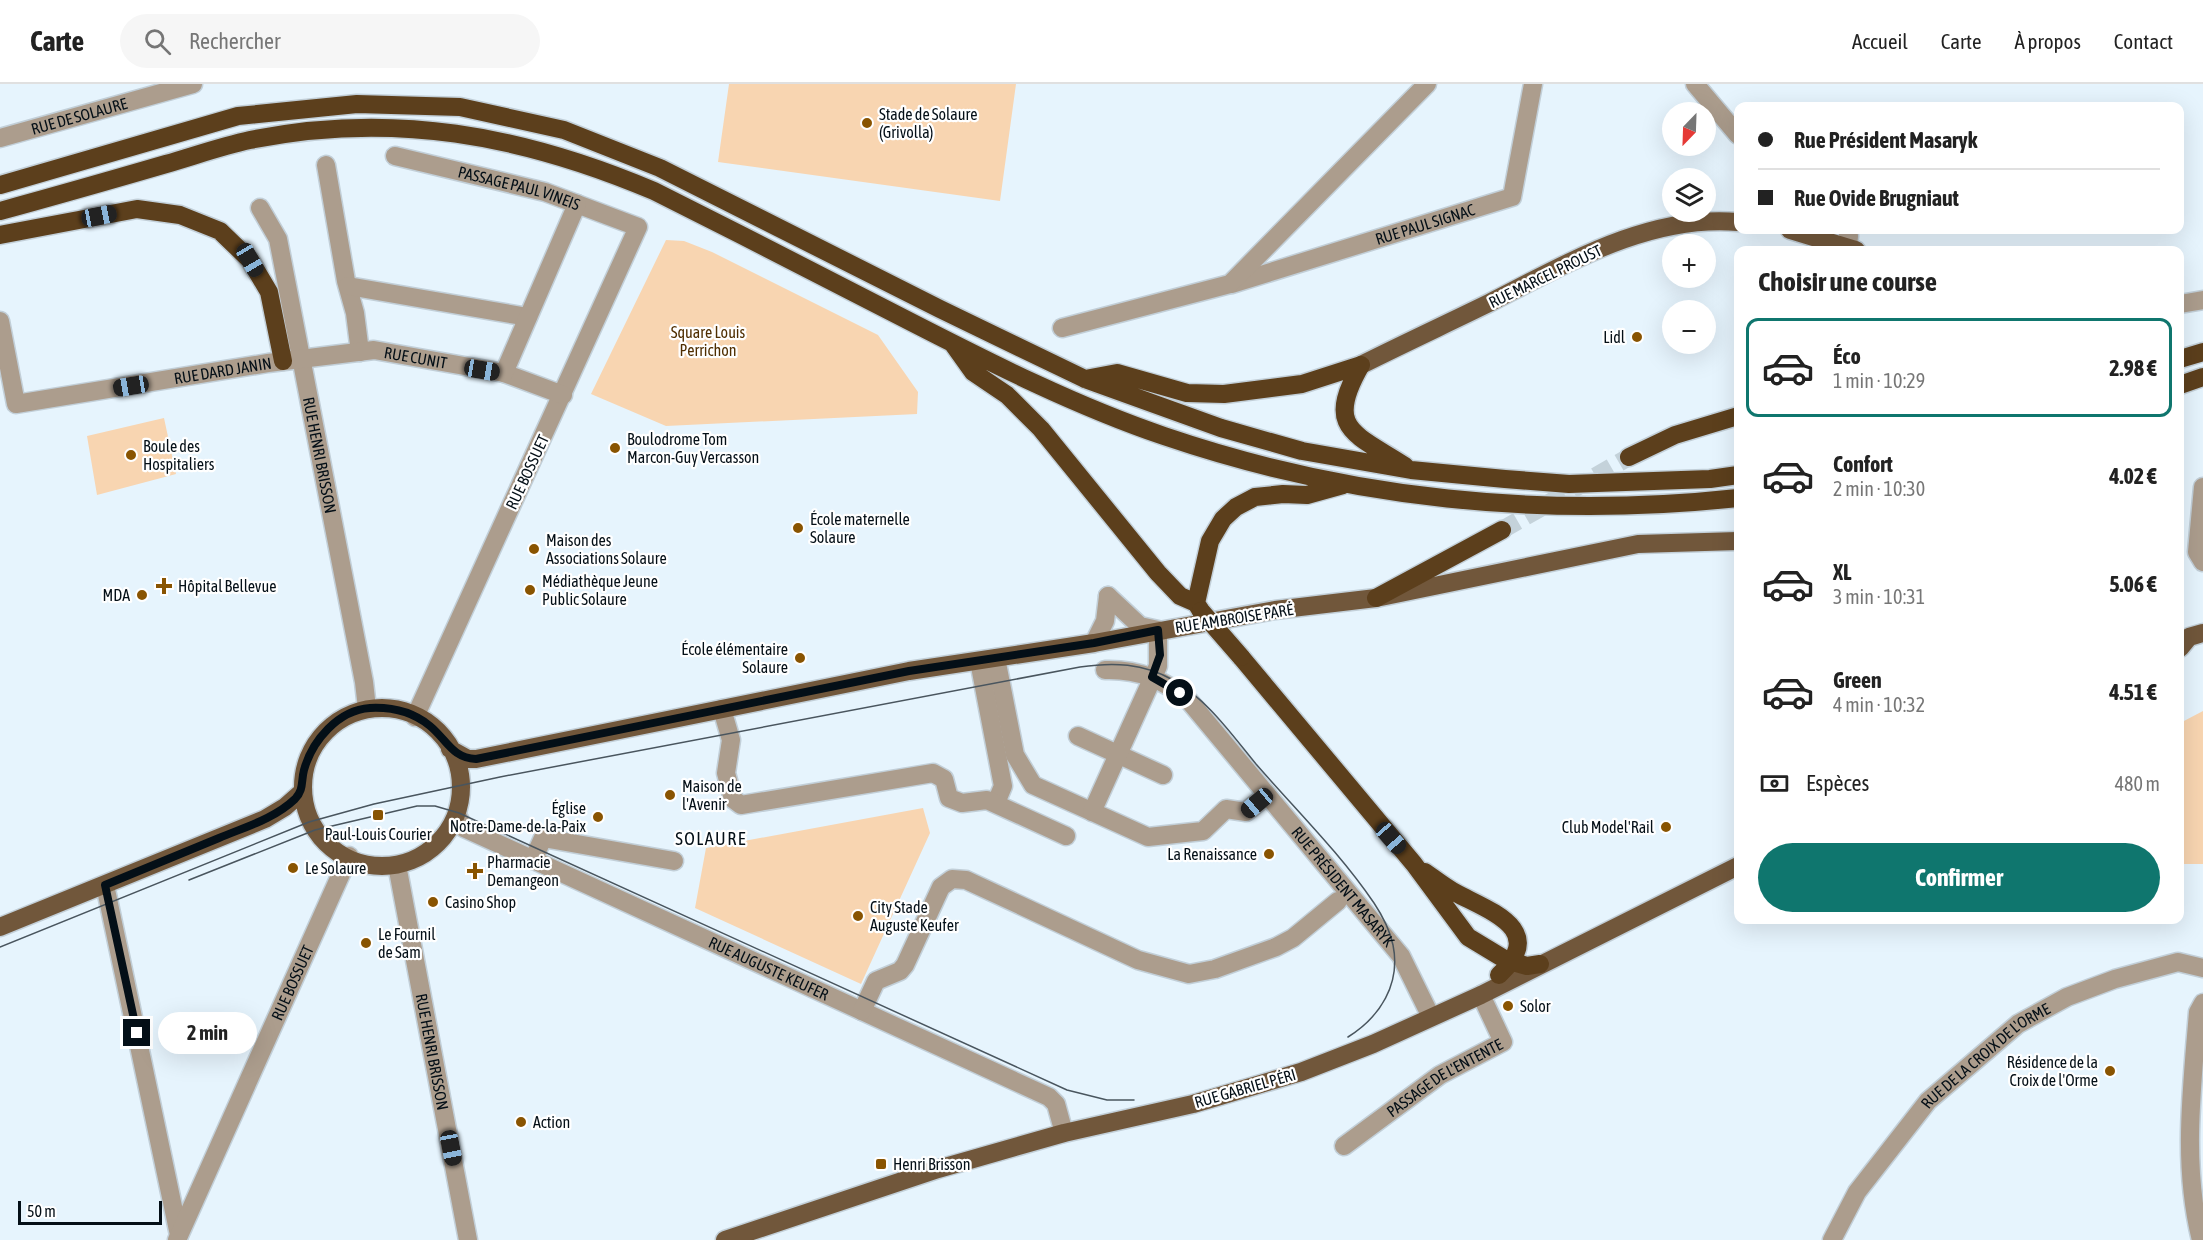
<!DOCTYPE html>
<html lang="fr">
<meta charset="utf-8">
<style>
:root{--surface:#fff;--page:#f6f6f6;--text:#222;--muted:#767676;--line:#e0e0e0;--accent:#0f766e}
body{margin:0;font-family:"Asap Condensed",sans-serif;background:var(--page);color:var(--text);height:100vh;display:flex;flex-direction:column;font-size:22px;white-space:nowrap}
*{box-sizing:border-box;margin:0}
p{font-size:20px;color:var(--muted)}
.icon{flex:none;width:33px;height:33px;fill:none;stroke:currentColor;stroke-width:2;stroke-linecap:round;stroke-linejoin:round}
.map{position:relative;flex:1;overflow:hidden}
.panel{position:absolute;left:1734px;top:162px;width:450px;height:678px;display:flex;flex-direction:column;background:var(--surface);border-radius:12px;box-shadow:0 6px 24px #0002}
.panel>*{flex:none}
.top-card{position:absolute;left:1734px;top:18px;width:450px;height:132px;border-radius:12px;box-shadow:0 6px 24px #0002;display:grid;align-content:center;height:132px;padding:0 24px;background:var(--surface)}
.needle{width:39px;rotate:203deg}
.tools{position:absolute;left:1662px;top:18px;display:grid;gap:12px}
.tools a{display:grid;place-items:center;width:54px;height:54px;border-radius:50%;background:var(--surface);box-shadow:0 6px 24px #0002;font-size:30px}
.scale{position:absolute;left:18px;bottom:15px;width:144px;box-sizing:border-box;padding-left:6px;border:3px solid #040f17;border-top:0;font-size:16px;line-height:21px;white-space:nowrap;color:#040f17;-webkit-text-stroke:4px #fff;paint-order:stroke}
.end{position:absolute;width:27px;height:27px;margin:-14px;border:8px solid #040f17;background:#fff;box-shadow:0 0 0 3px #fff}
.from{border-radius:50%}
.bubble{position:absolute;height:42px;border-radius:21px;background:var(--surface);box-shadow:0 6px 24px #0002;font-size:20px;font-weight:700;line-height:42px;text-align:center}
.car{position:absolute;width:18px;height:36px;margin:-18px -9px;border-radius:8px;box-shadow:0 0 4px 2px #0007;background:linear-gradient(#222 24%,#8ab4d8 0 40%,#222 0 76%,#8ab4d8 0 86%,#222 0)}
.top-card b{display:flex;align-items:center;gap:21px;height:57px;font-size:22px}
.top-card b+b{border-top:2px solid var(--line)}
.top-card i{width:15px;height:15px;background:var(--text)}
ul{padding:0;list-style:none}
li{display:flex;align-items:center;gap:18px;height:99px;margin:0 12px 9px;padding:0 12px;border:3px solid transparent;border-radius:12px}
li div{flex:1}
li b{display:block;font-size:22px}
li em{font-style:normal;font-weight:700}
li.selected{border-color:var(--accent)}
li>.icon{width:54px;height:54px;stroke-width:1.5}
h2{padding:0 24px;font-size:27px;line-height:72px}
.pay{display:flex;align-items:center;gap:15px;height:66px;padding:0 24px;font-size:22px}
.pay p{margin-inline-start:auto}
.cta{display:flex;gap:12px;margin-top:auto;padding:12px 24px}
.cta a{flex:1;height:69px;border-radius:36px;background:var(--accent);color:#fff;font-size:24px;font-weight:700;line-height:69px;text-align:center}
header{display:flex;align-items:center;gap:36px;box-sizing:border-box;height:84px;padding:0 30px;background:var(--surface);border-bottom:2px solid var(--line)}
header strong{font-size:28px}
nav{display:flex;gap:33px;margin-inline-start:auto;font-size:21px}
.search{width:420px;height:54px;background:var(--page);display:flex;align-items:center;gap:15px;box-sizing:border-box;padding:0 21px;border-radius:33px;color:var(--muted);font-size:22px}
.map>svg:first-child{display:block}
.green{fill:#f8d5b1}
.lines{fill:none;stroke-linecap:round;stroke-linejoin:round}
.highway-tunnel{stroke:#c4d2da;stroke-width:18;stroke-dasharray:18 9;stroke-linecap:butt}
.minor-casing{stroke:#c2cfd8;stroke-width:21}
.major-casing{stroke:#c2cfd8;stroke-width:21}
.highway-casing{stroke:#c2cfd8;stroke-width:21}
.minor{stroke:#ac9d8d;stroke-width:18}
.major{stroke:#71573b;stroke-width:18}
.highway{stroke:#5c3f1c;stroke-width:18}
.tram{stroke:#49555e;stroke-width:1.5}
.highway-bridge-casing{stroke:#c2cfd8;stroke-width:21;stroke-linecap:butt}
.highway-bridge{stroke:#5c3f1c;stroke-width:18}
.route{stroke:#040f17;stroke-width:8}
.poi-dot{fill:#895401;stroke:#fff;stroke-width:2}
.labels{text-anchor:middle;stroke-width:4.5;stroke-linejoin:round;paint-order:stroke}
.poi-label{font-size:16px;fill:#040f17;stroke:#fff;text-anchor:start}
.street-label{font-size:16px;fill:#040f17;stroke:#fff}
.park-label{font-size:16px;fill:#4f2e00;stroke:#fff}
.neighbourhood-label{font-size:18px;letter-spacing:1.5px;fill:#040f17;stroke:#fff}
</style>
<header>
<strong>Carte</strong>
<div class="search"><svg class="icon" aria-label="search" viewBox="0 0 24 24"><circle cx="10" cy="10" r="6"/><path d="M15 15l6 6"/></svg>Rechercher</div>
<nav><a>Accueil</a><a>Carte</a><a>À propos</a><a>Contact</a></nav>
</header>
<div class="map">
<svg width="2203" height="1156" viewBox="0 0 2203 1156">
<rect width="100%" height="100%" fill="#e6f4fd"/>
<!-- green -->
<path class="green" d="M729,0h287l-16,117 -282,-39z
M666,156l18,1 28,11 166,83 40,57 -1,22 -251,12 -75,-32z
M164,334l12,56 -79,21 -10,-59z
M2203,627v153h-19l-2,-142z
M923,724l7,25 -69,151 -166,-76 11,-60z"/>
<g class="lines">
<!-- highway-tunnel -->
<path class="highway-tunnel" d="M1502,446l127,-73"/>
<defs>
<g id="minor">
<path d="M1695,0l43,51"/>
<path id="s1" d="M0,54l193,-54"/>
<path id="s2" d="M395,72l150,36 93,35 -223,490"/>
<path d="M326,81l20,116 9,32 5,39"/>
<path id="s3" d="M260,124l18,31 86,443 3,26"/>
<path d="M1847,146l2,6 -1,11"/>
<path id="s4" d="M1232,200l280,-87 21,-113"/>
<path d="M348,202l180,31"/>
<path d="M2180,220l23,-4"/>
<path id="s5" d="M0,237l16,83 252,-41 106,-13 130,23 59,22"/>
<path d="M1062,244l168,-44 197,-200"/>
<path d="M504,289l73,-169"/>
<path d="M2203,403l-6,65 6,10"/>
<path d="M1094,559l11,-22 3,-25"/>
<path d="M996,574l19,97 18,30 115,52 55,-6 23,-22 20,3 21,-17"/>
<path d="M979,577l24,125 -7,17"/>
<path id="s6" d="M1105,586c34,-1 60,10 85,32l211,254 30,61"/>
<path d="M722,625l9,31 -5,33 7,26 8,6 192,-32 11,6 5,19 13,5 25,-3 79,36"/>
<path d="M1078,652l85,39"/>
<path d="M1092,728l66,-146v-36l-18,-4 -32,-30"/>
<path id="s7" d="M458,733l6,11 585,269 7,7 8,29"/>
<path d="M533,776l10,-22 131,23"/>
<path id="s8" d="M397,781l71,375"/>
<path d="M105,801l74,350"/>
<path d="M862,927l14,-30 24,-10 5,-6 36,-78 11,-8 14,1 172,80 51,14 26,-5 61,-22 17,-9 45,-37"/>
<path id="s9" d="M1344,1062l96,-71 63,-33 -22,-47"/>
<path id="s10" d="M177,1156l172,-384"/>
<path id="s11" d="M1832,1156l25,-48 71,-91 90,-77 49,-27 48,-18 63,-17 25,6"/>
<path d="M2201,1156c-19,-75 -9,-152 -3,-228l5,-9"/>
</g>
<path id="major" d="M1790,146l66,20
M1361,281c42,-21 85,-41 128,-62 77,-39 160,-89 249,-81
M2180,564l9,-11 14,-4
M303 703a79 79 0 1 1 158 0a79 79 0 1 1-158 0Z
M450,665l18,10h8l433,-88 185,-28 181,-33 101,-12 262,-54 100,-3
M0,843l265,-108 20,-12 17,-15
M725,1156l213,-71 126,-36 129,-29 108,-32 72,-28 108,-49 257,-129"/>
<path id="highway" d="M0,101l238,-69 119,-12 103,3 104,23 96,38 280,141 145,70 136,49 81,23 109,19 94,9 64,5 141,-5 28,-4
M0,127c55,-15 111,-31 166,-47 28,-8 56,-18 84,-24 142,-29 272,-5 404,51 86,43 172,87 257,131 82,42 165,84 253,114 185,63 380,83 574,62
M0,151l137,-26 43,6 40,16 30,29 19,32 14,69
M953,260l20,28 34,23 34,34 117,144 22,23 16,7 5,8
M2180,275l23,-7
M1361,281c-37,64 -7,68 44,101
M1085,295l32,-6 70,20 37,1 78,-10 59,-19
M2180,301l23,-8
M1629,373l46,-22 63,-19
M1376,514l126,-68
M1196,519l14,-62 13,-22 13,-12 19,-10 28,-3 24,1 36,-10
M1241,573l173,207 54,73 38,23 21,6 13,-2
M1425,788c10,7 20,15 31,21 36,19 91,37 43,82"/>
</defs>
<!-- minor casing -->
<use href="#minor" class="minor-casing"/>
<!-- major casing -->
<use href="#major" class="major-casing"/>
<!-- highway casing -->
<use href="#highway" class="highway-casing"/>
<!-- minor -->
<use href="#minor" class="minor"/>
<!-- major -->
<use href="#major" class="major"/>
<!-- highway -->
<use href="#highway" class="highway"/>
<!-- tram -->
<path class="tram" d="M189,796l126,-50 102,-24h18l24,7 608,277 40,10h27
M0,863l309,-125 65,-18 126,-27 580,-110c33,-5 63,-4 93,13 34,19 59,55 83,84 40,46 84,89 118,139 8,12 16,28 19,42 8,39 -13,72 -45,92"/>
<defs>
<path id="highway-bridge" d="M1201,527l40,46"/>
</defs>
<!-- highway-bridge casing -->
<use href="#highway-bridge" class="highway-bridge-casing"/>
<!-- highway-bridge -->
<use href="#highway-bridge" class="highway-bridge"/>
</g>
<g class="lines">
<!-- route -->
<path class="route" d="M137,949l-32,-148c38,-16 76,-31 114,-47 26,-11 55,-19 76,-39 9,-9 6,-18 9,-29 8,-29 34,-60 66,-62 21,-1 43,4 60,18 17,14 22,32 46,33l433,-88 185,-28 64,-13 2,25 -8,22 28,16"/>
</g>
<!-- markers -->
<g class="poi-dot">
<circle cx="867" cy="39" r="6"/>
<circle cx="1637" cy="253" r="6"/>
<circle cx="615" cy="364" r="6"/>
<circle cx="131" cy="371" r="6"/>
<circle cx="798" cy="444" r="6"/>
<circle cx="534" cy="465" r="6"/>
<path d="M161 493h6v6h6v6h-6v6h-6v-6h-6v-6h6z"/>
<circle cx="530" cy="506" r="6"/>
<circle cx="142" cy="511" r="6"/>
<circle cx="800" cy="574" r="6"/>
<circle cx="670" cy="711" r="6"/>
<rect x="372" y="725" width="12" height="12" rx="3"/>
<circle cx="598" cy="733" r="6"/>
<circle cx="1666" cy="743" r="6"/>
<circle cx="1269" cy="770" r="6"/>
<circle cx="293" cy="784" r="6"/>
<path d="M472 778h6v6h6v6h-6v6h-6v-6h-6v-6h6z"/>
<circle cx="433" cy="818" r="6"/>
<circle cx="858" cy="832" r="6"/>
<circle cx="366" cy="859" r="6"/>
<circle cx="1508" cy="922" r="6"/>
<circle cx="2110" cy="987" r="6"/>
<circle cx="521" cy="1038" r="6"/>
<rect x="875" y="1074" width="12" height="12" rx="3"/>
</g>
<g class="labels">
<!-- poi labels -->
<g class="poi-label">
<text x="879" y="36">Stade de Solaure<tspan x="879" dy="18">(Grivolla)</tspan></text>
<text x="1625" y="259" text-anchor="end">Lidl</text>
<text x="627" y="361">Boulodrome Tom<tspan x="627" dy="18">Marcon-Guy Vercasson</tspan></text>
<text x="143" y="368">Boule des<tspan x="143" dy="18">Hospitaliers</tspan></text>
<text x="810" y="441">École maternelle<tspan x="810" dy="18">Solaure</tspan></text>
<text x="546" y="462">Maison des<tspan x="546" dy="18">Associations Solaure</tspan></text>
<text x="542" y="503">Médiathèque Jeune<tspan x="542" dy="18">Public Solaure</tspan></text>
<text x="178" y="508">Hôpital Bellevue</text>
<text x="130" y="517" text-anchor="end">MDA</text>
<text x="788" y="571" text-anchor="end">École élémentaire<tspan x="788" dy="18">Solaure</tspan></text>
<text x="682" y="708">Maison de<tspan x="682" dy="18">l'Avenir</tspan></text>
<text x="586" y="730" text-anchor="end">Église<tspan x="586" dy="18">Notre-Dame-de-la-Paix</tspan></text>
<text x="1654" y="749" text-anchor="end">Club Model'Rail</text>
<text x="378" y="756" text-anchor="middle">Paul-Louis Courier</text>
<text x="1257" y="776" text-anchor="end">La Renaissance</text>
<text x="487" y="784">Pharmacie<tspan x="487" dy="18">Demangeon</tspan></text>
<text x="305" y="790">Le Solaure</text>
<text x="445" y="824">Casino Shop</text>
<text x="870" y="829">City Stade<tspan x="870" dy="18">Auguste Keufer</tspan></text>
<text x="378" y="856">Le Fournil<tspan x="378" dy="18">de Sam</tspan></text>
<text x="1520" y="928">Solor</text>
<text x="2098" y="984" text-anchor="end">Résidence de la<tspan x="2098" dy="18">Croix de l'Orme</tspan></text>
<text x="533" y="1044">Action</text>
<text x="893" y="1086">Henri Brisson</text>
</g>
<!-- street labels -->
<g class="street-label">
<text dy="6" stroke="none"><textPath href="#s1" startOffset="82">RUE DE SOLAURE</textPath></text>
<text dy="6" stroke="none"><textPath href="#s2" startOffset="128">PASSAGE PAUL VINEIS</textPath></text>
<text dy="6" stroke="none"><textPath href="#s4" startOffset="202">RUE PAUL SIGNAC</textPath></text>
<text transform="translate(1545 192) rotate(-26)" y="6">RUE MARCEL PROUST</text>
<text dy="6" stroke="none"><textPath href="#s5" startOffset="489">RUE CUNIT</textPath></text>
<text dy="6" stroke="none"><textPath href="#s5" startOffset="294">RUE DARD JANIN</textPath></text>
<text dy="6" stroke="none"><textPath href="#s3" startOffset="256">RUE HENRI BRISSON</textPath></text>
<text transform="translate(527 388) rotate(-65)" y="6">RUE BOSSUET</text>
<text transform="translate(1234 534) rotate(-9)" y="6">RUE AMBROISE PARÉ</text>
<text dy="6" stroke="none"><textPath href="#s6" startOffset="333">RUE PRÉSIDENT MASARYK</textPath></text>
<text dy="6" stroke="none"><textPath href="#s7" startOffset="348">RUE AUGUSTE KEUFER</textPath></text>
<text dy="6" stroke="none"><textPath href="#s10" startOffset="282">RUE BOSSUET</textPath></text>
<text dy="6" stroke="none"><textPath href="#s8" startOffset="190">RUE HENRI BRISSON</textPath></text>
<text dy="6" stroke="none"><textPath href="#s11" startOffset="243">RUE DE LA CROIX DE L'ORME</textPath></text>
<text dy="6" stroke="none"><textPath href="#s9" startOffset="122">PASSAGE DE L'ENTENTE</textPath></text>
<text transform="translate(1245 1004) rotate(-16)" y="6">RUE GABRIEL PÉRI</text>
</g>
<!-- park labels -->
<g class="park-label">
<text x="708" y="254">Square Louis<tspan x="708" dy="18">Perrichon</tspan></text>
</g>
<!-- neighbourhood labels -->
<g class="neighbourhood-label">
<text x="711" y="761">SOLAURE</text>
</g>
</g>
</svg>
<div class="tools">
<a><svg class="needle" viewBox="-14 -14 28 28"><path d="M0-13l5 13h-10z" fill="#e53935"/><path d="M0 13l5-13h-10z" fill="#767676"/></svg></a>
<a><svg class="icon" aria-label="layers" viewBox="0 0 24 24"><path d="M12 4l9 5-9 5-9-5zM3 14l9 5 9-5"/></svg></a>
<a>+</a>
<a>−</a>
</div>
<div class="scale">50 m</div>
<i class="end from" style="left:1180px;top:609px"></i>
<i class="end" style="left:137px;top:949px"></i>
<div class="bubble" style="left:158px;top:928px;width:99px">2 min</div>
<i class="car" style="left:99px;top:132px;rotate:79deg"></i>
<i class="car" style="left:250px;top:176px;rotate:150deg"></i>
<i class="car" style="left:482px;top:286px;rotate:100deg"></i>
<i class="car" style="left:131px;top:302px;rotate:261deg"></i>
<i class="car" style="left:1257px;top:719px;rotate:230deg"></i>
<i class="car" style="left:1391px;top:754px;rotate:139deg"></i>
<i class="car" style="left:451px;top:1064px;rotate:169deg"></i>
<div class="top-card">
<b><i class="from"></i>Rue Président Masaryk</b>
<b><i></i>Rue Ovide Brugniaut</b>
</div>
<section class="panel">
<h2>Choisir une course</h2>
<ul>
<li class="selected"><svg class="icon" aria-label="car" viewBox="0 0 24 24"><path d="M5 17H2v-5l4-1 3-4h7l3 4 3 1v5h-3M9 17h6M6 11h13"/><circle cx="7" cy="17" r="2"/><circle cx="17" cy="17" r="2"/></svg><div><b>Éco</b><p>1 min · 10:29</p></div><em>2.98 €</em></li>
<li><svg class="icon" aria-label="car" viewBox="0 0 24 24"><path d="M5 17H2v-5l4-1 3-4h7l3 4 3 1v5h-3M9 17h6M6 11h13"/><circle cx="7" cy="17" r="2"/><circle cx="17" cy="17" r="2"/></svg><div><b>Confort</b><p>2 min · 10:30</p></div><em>4.02 €</em></li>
<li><svg class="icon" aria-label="car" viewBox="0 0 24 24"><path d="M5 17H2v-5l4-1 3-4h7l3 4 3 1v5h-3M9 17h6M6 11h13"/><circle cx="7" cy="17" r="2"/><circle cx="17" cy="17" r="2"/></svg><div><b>XL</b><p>3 min · 10:31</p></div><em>5.06 €</em></li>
<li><svg class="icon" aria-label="car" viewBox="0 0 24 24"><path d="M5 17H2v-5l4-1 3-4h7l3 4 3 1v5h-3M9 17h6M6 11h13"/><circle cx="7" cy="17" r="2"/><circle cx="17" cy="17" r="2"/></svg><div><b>Green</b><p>4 min · 10:32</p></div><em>4.51 €</em></li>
</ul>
<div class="pay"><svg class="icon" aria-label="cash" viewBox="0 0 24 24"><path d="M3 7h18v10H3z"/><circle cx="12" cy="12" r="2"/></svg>Espèces<p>480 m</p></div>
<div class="cta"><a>Confirmer</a></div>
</section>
</div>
